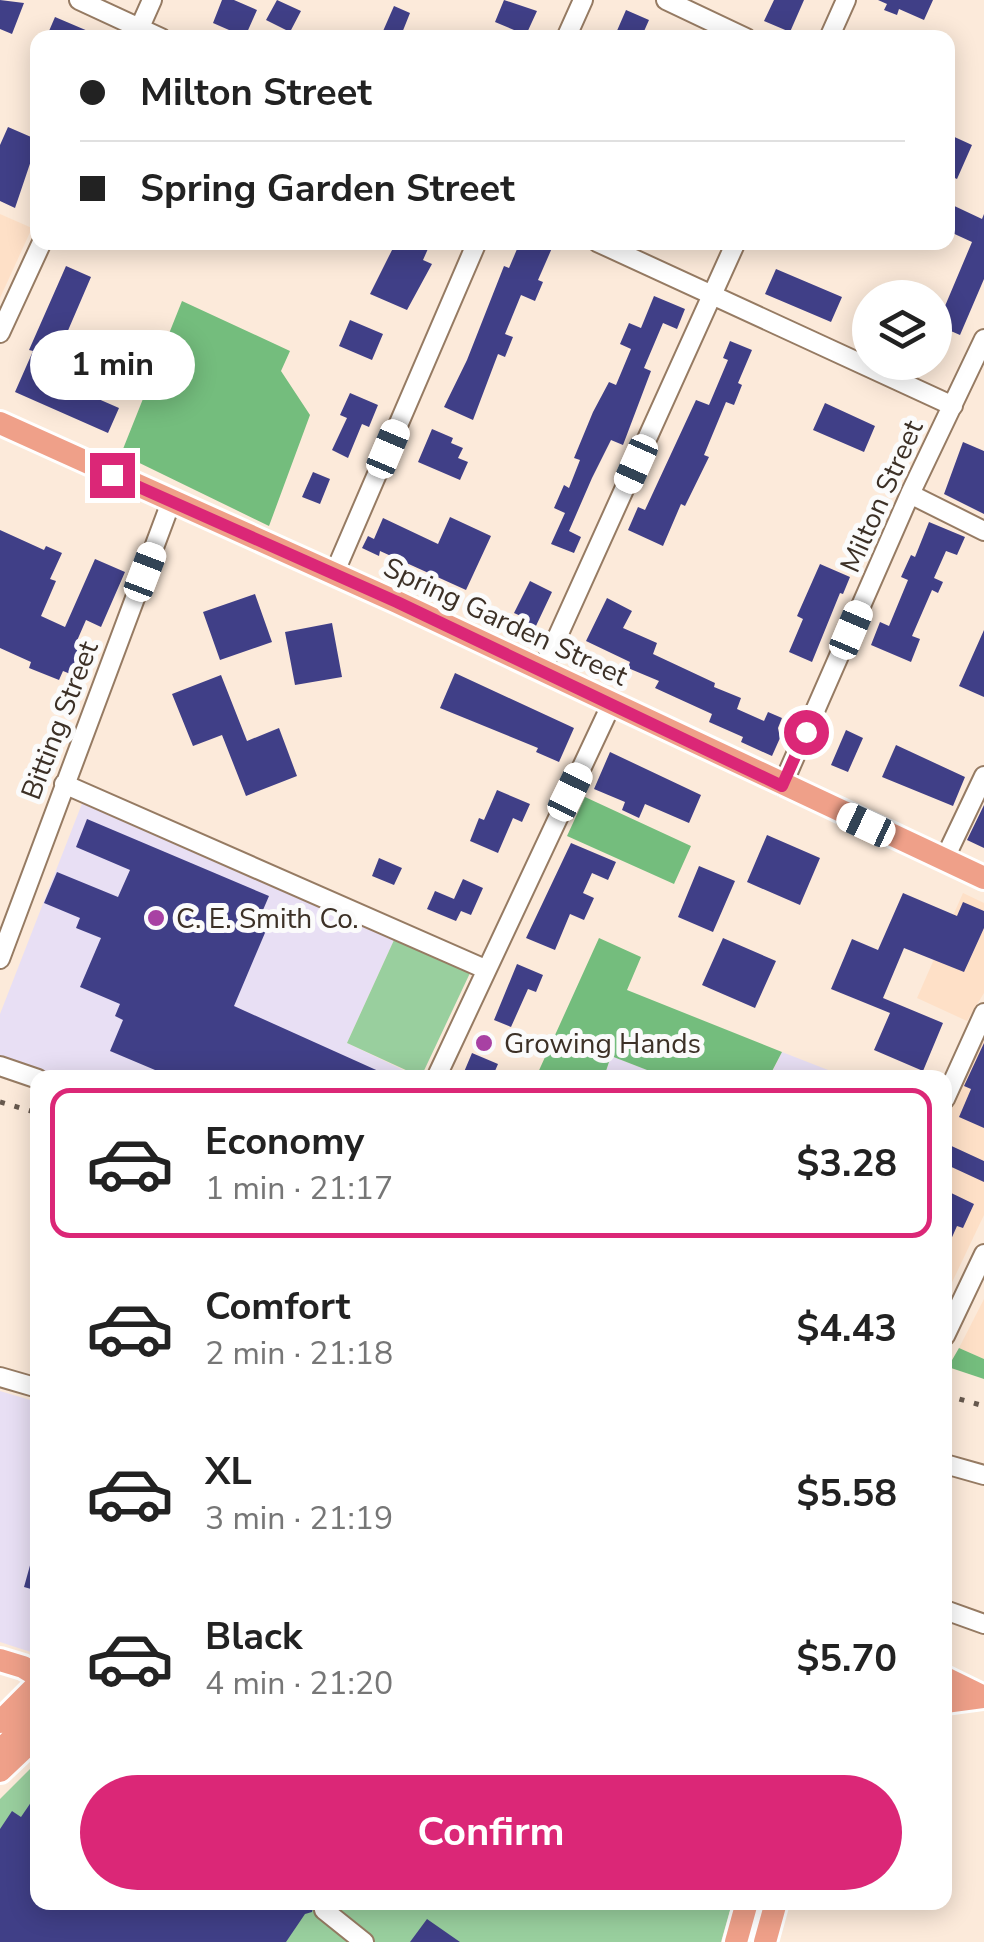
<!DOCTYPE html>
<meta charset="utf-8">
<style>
:root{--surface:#fff;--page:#f6f6f6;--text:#222;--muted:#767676;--line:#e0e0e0;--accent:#db2777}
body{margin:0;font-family:"Nunito Sans",sans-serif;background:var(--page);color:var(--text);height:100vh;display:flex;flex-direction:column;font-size:38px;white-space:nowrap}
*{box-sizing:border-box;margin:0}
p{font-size:32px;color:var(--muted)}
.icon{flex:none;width:55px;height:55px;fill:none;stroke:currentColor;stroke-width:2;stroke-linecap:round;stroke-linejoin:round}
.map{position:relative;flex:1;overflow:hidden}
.drawer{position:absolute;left:30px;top:1070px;width:922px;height:840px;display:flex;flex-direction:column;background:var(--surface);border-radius:20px;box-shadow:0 5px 25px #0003}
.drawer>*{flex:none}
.banner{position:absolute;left:30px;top:30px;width:925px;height:220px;border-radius:20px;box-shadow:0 5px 25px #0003;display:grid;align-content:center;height:220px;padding:0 50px;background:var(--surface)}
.tools{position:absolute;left:852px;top:280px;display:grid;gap:20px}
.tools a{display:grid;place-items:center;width:100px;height:100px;border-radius:50%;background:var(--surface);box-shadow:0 5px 25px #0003;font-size:50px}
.end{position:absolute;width:45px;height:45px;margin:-22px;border:12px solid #db2777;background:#fff;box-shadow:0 0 0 5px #fff}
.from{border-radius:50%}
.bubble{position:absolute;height:70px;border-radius:35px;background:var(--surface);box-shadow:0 5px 25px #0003;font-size:32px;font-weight:700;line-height:70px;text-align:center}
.car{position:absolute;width:30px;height:60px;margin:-30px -15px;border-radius:12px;box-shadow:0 0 8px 2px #0007;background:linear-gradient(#fff 24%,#345 0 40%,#fff 0 76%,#345 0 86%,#fff 0)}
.banner b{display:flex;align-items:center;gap:35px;height:95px;font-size:38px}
.banner b+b{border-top:2px solid var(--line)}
.banner i{width:25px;height:25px;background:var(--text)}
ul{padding:18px 0 0;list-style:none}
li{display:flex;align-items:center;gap:30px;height:150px;margin:0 20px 15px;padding:0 30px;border:5px solid transparent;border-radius:20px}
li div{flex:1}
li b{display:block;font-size:38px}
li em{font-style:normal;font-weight:700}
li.current{border-color:var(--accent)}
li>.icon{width:90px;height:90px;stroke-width:1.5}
.primary-button{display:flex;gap:20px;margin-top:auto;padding:20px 50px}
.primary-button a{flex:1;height:115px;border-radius:60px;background:var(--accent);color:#fff;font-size:40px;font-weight:700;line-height:115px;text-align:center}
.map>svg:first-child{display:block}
.built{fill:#fee0c7}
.industrial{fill:#e8dff4}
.green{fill:#99cf9e}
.forest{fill:#74bd7d}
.building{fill:#403f87}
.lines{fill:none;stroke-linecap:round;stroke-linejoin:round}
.minor-casing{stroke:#967b63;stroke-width:22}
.major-casing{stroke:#fff;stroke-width:28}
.minor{stroke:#fff;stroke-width:18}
.major{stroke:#efa089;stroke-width:22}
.rail{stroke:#67594e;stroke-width:5;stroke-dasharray:5 10;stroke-linecap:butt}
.route{stroke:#db2777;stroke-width:12}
.poi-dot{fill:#a841a3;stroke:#fbfbfb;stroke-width:4}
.labels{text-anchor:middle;stroke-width:10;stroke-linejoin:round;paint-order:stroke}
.street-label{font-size:28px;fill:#3c3026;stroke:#fbfbfb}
.poi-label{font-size:28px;fill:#3c3026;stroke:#fbfbfb;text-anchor:start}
</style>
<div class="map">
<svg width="984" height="1942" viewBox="0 0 984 1942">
<rect width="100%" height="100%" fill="#fceada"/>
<!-- built -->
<path class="built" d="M0,214l32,14 -32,70z
M963,893l21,10v90l-17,28 -50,-23z
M984,1029v186l-38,80 -1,-174z
M984,1299v60l-25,-11z"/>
<!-- industrial -->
<path class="industrial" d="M83,801l311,139 -47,103 73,35 -358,-1 -62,-21v-42z
M782,1052l64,25 -77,1z
M611,1056l54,21 -61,1z
M0,1391l37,11v252l-37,-12z"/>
<!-- green -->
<path class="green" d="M394,940l76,33 -49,104 -74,-34z
M37,1762l1,140 694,1 -11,39h-721v-143z"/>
<!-- forest -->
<path class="forest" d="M182,301l108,50 -9,20 29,44 -41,111 -148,-72z
M585,797l106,49 -17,38 -107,-48z
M599,938l42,19 -14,33 155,62 -13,25h-104l-54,-21 -7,21h-68z
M959,1348l25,11v20l-36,-12z"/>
<!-- building -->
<path class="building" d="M0,0l24,3 -12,31 -12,-5z
M222,0h12l23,10 -12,27 -32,-14z
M277,0l24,11 -11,21 -24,-12z
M504,0l33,11 -11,24 -31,-13z
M774,0h30l-14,32 -26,-11z
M878,0h55l-9,20 -25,-11 -2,6 -13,-5 3,-6z
M394,6l16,7 -10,25h-20z
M626,10l23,10 -8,18h-15l-10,-5z
M55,17l47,20 -56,1z
M8,127l30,13 -23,68 -15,-7v-56z
M948,134l24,11 -15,34 -9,-4z
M948,203l34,16 2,-5v65l-24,56 -23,-10 35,-83 -24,-11z
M396,242h35l-8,18 9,4 -25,46 -37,-16z
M520,242h20l12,6 -14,32 5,2 -8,19 -14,-6 -16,39 8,3 -8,20 -7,-3 -25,66 -29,-13 23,-47 37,-94 5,2z
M66,266l25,11 -43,100 71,31 -11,25 -93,-41 18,-41 -4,-1z
M776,269l66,28 -11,25 -66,-28z
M654,296l31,13 -8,20 -14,-6 -19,45 7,3 -28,74 -12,-5 -19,38 -23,53 12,6 -7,16 -23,-9 14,-31 -11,-5 10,-23 5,3 11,-28 -6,-2 19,-46 16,-30 7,3 15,-36 -11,-5 9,-21 12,5z
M350,320l33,14 -11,26 -33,-14z
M730,341l22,9 -14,33 4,2 -8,20 -8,-3 -22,53 5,2 -24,49 -4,-2 -18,42 -35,-16 10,-23 7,3 51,-110 13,5 19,-45 -5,-2z
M350,393l28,12 -9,22 -7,-3 -14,34 -16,-8 15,-32 -7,-3z
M825,403l50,23 -11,26 -51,-22z
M432,429l21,9 -2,5 12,5 -5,10 10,4 -8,18 -42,-18z
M963,442l21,9v63l-40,-20z
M313,472l17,7 -10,25 -18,-7z
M450,517l41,19 -25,54 -86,-39 -1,5 -17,-8 6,-12 6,3 9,-21 55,26z
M929,522l36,15 -8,18 -11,-4 -12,27 9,4 -5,11 -6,-3 -20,46 8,3 -9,23 -40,-17 9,-23 9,4 19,-46 -7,-3 10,-22 4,2z
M0,530l44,20 2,-4 16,7 -12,26 6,2 -15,35 24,11 30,-68 30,13 -24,55 -15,-7 -10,23 9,4 -12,28 -10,-4 -4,9 -30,-12 2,-6 -31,-14z
M820,564l30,13 -7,17 -3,-1 -28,69 -23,-10 14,-33 -6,-3z
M530,581l22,11 -17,36 -14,-7 2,-4 -9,-4z
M255,594l17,48 -52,18 -17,-48z
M607,598l25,13 -9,17 34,15 -4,11 62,29 -1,4 27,11 -4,11 27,12 4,-9 14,6 -4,10 2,10 -8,18 -31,-14 2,-5 -34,-15 3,-8 -57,-26 4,-7 -31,-13 2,-6 -44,-21z
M332,623l10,54 -47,8 -10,-53z
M984,630v67l-25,-11z
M455,673l119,55 -15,34 -23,-10 2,-4 -98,-40z
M221,675l26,66 32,-13 18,48 -51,20 -24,-61 -29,11 -21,-52z
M846,730l17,8 -15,34 -17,-7z
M896,745l69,32 -12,29 -71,-29z
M610,752l91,43 -12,28 -44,-19 -6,14 -17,-8 3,-8 -31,-13z
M497,790l33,14 -8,18 -9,-4 -15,35 -28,-12 9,-23 5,2z
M984,805v43l-17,-8z
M87,819l182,77 -6,14 10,4 -39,92 160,72h-220l-64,-27 13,-31 -8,-4 5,-12 -40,-17 21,-49 -25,-10 4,-10 -36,-15 13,-31 61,25 12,-27 -54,-23z
M767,835l53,23 -20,47 -53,-23z
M571,843l45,19 -8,18 -16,-7 -9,20 11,5 -10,22 -14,-6 -15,36 -29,-12z
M379,858l23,10 -8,17 -22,-9z
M699,866l36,15 -22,51 -35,-15z
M463,879l20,9 -12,27 -10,-4 -5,10 -29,-12 8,-18 19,8z
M903,893l54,23 6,-14 21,9v17l-20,44 -60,-24 -21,50 60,25 -20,48 -49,-21 16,-37 -59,-24 21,-50 26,11z
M723,938l53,23 -21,47 -53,-23z
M517,964l26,11 -7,17 -8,-3 -17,38 -17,-7z
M984,1043v85l-25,-11 12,-28 -7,-3z
M472,1053l26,11 -6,14h-15l-13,-6z
M945,1143l39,18v21l-39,-18z
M945,1190l29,14 -11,24 -6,-2 -12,27z
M34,1551h4v40l-14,-4z
M38,1792v110h276l-2,10 -7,2 -19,28h-286v-113l12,-18 9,6z
M427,1919l33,23h-50z"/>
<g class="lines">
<defs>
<path id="minor" d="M79,0l82,38
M666,0l80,38
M136,36l16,-36
M566,38l17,-38
M829,38l17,-38
M597,242l356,164
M0,333l42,-91
M910,494l74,37
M334,574l143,-332
M542,671l194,-429
M64,784l421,185
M782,786l128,-292 74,-155
M944,860l40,-84
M0,959l171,-457
M0,1066l38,13
M436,1078l176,-375
M945,1099l39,-86
M945,1336l39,-82
M0,1377l38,11
M945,1464l39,11
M945,1610l39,14
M324,1910l40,32"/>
<path id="major" d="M0,423l397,179 587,276
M0,1660l23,7 15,9
M945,1678l39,19
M945,1702l38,-5
M0,1722l38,-38
M0,1751l38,-39
M0,1771l38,-36
M736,1942l11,-40
M765,1942l11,-40"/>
</defs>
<!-- minor casing -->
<use href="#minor" class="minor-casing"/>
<!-- major casing -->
<use href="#major" class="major-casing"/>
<!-- minor -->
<use href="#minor" class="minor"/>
<!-- major -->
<use href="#major" class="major"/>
<!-- rail -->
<path class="rail" d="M0,1102l38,11
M945,1395l39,11"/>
</g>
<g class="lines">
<!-- route -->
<path class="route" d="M112,475l285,127 385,184 24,-54"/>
</g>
<!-- markers -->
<g class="poi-dot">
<circle cx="156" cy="918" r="10"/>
<circle cx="484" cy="1043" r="10"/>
</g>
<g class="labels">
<!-- street labels -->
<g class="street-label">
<text transform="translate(881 496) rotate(-66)" y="10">Milton Street</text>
<text transform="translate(506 621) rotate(25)" y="10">Spring Garden Street</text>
<text transform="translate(59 720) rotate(-69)" y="10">Bitting Street</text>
</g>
<!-- poi labels -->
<g class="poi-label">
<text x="176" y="928">C. E. Smith Co.</text>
<text x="504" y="1053">Growing Hands</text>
</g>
</g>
</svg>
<div class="tools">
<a><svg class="icon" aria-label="layers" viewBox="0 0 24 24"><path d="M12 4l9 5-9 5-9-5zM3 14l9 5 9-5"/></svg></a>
</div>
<i class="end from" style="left:806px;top:732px"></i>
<i class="end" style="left:112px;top:475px"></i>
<div class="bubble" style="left:30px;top:330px;width:165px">1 min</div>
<i class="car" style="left:388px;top:449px;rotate:23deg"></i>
<i class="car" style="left:636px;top:464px;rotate:204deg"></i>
<i class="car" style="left:145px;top:572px;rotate:21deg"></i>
<i class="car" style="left:851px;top:630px;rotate:23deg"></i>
<i class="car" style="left:570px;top:792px;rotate:26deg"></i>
<i class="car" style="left:866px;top:825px;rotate:295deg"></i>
<div class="banner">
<b><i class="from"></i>Milton Street</b>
<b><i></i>Spring Garden Street</b>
</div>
<section class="drawer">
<ul>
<li class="current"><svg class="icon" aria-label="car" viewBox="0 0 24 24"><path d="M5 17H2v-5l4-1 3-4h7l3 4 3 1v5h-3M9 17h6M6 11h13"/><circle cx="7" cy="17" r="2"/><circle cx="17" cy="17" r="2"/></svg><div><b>Economy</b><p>1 min · 21:17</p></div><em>$3.28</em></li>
<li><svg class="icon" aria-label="car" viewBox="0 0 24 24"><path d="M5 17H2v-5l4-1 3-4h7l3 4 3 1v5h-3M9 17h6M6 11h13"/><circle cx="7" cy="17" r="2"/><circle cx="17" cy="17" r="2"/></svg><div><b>Comfort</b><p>2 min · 21:18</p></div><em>$4.43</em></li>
<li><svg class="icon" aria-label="car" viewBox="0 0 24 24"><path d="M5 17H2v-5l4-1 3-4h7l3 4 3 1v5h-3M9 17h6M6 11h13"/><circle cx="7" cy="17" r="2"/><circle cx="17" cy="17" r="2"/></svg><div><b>XL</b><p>3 min · 21:19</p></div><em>$5.58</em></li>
<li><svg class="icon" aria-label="car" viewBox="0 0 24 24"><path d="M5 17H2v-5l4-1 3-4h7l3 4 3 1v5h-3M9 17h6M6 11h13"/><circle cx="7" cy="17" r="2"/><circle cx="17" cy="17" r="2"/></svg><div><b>Black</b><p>4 min · 21:20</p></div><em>$5.70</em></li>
</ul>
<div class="primary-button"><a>Confirm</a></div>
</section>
</div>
